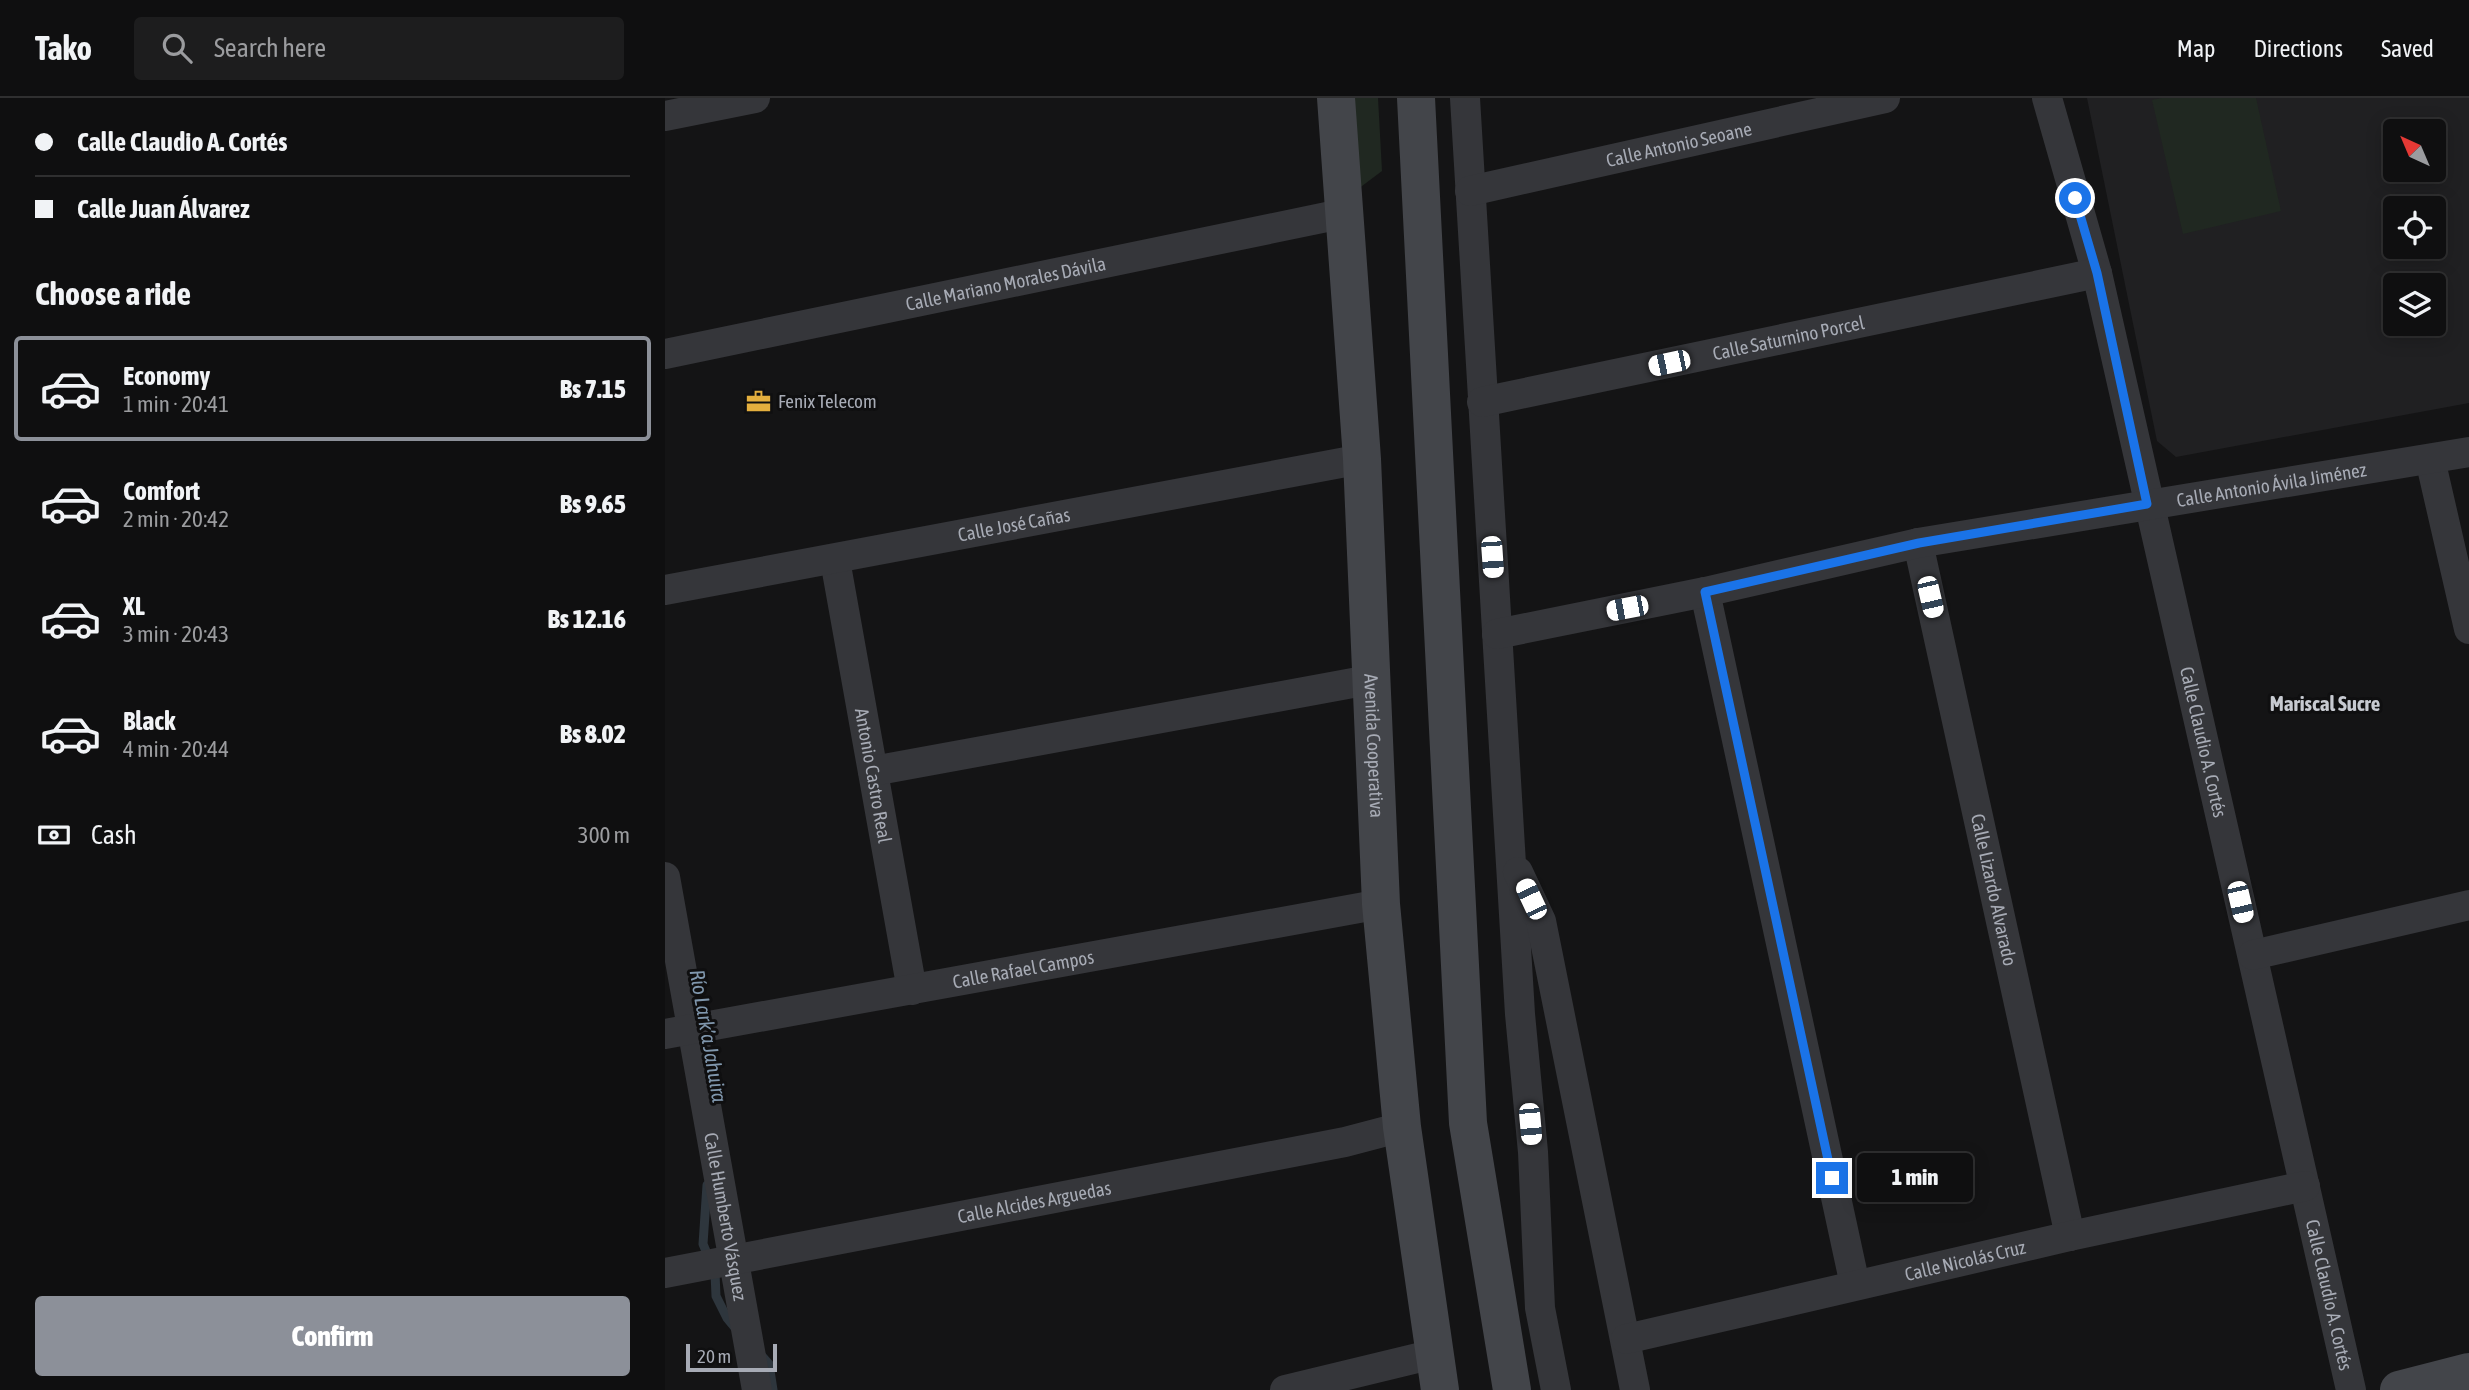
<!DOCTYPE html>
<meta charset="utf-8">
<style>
:root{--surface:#0f0f10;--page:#1d1d1e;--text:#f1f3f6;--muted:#9b9c9f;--line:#2f2f30;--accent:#8c9099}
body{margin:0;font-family:"Asap Condensed",sans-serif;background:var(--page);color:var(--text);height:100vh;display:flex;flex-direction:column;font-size:26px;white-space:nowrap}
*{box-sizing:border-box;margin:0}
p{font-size:23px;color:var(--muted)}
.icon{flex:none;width:38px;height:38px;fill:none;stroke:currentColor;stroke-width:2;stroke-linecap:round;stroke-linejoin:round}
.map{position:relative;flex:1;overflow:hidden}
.panel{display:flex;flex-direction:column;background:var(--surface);width:665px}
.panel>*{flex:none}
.guide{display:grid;align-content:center;height:154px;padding:0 35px;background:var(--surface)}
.needle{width:46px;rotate:316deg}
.buttons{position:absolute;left:1718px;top:21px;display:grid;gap:14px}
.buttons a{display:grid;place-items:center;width:63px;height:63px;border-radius:7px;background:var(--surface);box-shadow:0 4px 18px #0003,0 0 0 2px var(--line);font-size:35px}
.scale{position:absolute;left:21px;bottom:18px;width:91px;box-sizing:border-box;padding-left:7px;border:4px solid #a7abb5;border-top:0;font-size:19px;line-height:24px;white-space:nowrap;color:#a7abb5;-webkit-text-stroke:5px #0f0f10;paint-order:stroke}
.end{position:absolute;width:32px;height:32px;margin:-16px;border:9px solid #1a73e8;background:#fff;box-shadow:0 0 0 4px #fff}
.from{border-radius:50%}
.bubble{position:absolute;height:49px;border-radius:7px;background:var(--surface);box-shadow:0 4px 18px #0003,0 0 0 2px var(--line);font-size:23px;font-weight:800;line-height:49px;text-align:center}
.car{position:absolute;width:21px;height:42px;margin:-21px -10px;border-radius:9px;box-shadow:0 0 5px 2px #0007;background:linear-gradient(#fff 24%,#345 0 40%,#fff 0 76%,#345 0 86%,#fff 0)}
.guide b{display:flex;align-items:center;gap:24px;height:66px;font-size:26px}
.guide b+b{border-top:2px solid var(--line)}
.guide i{width:18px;height:18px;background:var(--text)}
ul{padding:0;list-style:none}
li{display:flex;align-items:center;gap:21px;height:105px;margin:0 14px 10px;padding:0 21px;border:4px solid transparent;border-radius:7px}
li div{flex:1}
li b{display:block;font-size:26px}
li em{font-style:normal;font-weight:800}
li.on{border-color:var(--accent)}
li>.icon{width:63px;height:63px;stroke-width:1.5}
h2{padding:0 35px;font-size:32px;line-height:84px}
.pay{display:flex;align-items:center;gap:18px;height:77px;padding:0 35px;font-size:26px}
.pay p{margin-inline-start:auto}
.primary-button{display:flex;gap:14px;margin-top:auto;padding:14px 35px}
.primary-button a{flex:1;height:80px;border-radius:7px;background:var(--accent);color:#fff;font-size:28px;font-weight:800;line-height:80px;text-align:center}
header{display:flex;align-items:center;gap:42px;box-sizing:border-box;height:98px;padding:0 35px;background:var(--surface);border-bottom:2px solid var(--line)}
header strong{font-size:33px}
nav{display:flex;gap:38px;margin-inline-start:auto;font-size:24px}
.search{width:490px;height:63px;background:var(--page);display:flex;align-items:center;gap:18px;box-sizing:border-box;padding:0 24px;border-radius:7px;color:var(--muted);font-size:26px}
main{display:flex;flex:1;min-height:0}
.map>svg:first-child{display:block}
.built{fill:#202022;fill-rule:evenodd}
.green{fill:#202821}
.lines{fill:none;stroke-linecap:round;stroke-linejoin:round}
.stream{stroke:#2e363d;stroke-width:9}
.street{stroke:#35363a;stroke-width:30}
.secondary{stroke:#43454a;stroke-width:38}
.route{stroke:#1a73e8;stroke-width:9}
.labels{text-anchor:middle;stroke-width:6;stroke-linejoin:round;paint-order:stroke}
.street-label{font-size:19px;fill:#a7abb5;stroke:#0f0f10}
.poi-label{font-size:19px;fill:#a7abb5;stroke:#0f0f10;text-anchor:start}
.neighbourhood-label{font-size:21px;font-weight:bold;fill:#c7cad1;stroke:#0f0f10}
.water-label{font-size:21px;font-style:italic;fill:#8097ad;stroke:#0f0f10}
</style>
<header>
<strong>Tako</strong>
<div class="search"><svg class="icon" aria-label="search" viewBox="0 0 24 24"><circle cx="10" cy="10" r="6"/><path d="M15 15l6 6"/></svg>Search here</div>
<nav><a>Map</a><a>Directions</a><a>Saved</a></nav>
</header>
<main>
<section class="panel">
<div class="guide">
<b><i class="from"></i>Calle Claudio A. Cortés</b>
<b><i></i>Calle Juan Álvarez</b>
</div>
<h2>Choose a ride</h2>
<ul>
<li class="on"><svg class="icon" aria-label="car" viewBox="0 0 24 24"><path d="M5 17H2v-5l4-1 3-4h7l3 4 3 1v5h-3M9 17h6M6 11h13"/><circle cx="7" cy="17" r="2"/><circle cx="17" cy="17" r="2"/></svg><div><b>Economy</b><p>1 min · 20:41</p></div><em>Bs 7.15</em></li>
<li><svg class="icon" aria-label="car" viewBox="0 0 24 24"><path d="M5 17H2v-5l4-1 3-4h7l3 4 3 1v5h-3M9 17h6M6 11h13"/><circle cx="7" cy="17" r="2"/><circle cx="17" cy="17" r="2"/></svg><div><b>Comfort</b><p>2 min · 20:42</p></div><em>Bs 9.65</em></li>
<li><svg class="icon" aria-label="car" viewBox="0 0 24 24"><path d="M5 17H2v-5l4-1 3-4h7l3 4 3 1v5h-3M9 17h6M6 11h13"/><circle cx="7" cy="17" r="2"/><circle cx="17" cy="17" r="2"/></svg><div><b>XL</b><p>3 min · 20:43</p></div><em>Bs 12.16</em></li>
<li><svg class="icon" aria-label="car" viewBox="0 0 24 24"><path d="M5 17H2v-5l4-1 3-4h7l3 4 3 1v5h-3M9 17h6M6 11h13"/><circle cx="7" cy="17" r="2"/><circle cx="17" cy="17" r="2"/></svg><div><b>Black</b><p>4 min · 20:44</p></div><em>Bs 8.02</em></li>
</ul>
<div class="pay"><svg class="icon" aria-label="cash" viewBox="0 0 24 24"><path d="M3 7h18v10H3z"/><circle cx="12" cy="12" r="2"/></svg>Cash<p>300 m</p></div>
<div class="primary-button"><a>Confirm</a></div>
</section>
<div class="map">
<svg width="1804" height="1292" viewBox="0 0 1804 1292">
<rect width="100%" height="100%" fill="#141415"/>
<!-- built -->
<path class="built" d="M1422,0h382v305l-293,54 -19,-16zM1731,33h38v39h-38zM1731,110h38v39h-38zM1731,187h38v39h-38z"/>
<!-- green -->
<path class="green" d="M689,0h24l4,73 -24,18z
M1497,0h94l25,113 -98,23 -31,-134z"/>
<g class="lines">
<!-- stream -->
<path class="stream" d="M42,1087l-4,59 12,29 1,23 11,22 10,12
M96,1257l8,9 4,26"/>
<!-- street -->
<g class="street">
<path d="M800,0l55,916 13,138 7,156 16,82"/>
<path id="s1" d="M1382,0l50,175 254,1117"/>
<path d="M0,18l90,-18"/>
<path id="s2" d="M805,93l415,-93"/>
<path id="s3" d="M0,256l681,-141"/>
<path id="s4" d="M817,304l615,-129"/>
<path d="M1765,361l39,170"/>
<path id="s5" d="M1253,445l152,693"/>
<path id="s6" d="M170,462l77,430"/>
<path id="s7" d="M0,492l697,-131"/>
<path d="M1040,494l150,693"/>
<path id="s8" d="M832,536l208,-42 213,-49 551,-91"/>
<path d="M208,673l496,-91"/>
<path d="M853,774l23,49 94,469"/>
<path id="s9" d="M0,779l92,513"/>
<path d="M1588,857l216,-50"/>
<path id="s10" d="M0,936l716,-130"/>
<path id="s11" d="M0,1175l680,-131 57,-15"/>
<path id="s12" d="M961,1241l444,-103 235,-50"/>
<path d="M620,1292l149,-36"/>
</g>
<!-- secondary -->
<g class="secondary">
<path id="s13" d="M671,0l26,361 19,445 21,223 38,263"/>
<path d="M751,0l52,1025 44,267"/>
<path d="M1734,1292l70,-18"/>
</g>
</g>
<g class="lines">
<!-- route -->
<path class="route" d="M1167,1080l-127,-586 214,-49 228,-39 -50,-231 -22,-75"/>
</g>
<!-- icons -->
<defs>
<symbol id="office-bare" viewBox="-9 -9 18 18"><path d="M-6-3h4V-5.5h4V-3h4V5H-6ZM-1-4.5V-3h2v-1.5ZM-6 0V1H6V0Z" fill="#e4af3e" stroke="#0f0f10" stroke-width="2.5" paint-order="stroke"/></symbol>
</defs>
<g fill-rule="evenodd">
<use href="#office-bare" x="76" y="286" width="35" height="35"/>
</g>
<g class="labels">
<!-- street labels -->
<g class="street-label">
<text dy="7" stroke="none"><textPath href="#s2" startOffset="214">Calle Antonio Seoane</textPath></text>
<text dy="7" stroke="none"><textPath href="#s3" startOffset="348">Calle Mariano Morales Dávila</textPath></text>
<text dy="7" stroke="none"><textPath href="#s4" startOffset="313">Calle Saturnino Porcel</textPath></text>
<text dy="7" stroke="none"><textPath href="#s8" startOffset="789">Calle Antonio Ávila Jiménez</textPath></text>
<text dy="7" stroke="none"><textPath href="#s7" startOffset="355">Calle José Cañas</textPath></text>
<text dy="7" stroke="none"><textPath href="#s1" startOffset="663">Calle Claudio A. Cortés</textPath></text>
<text dy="7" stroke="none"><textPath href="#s13" startOffset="649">Avenida Cooperativa</textPath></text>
<text dy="7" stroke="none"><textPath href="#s6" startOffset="219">Antonio Castro Real</textPath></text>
<text dy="7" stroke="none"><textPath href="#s5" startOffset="355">Calle Lizardo Alvarado</textPath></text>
<text dy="7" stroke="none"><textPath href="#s10" startOffset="364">Calle Rafael Campos</textPath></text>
<text dy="7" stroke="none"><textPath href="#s11" startOffset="376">Calle Alcides Arguedas</textPath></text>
<text dy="7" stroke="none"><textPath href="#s9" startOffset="345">Calle Humberto Vásquez</textPath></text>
<text dy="7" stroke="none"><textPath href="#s12" startOffset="348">Calle Nicolás Cruz</textPath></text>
<text dy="7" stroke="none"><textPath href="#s1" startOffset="1230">Calle Claudio A. Cortés</textPath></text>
</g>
<!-- poi labels -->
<g class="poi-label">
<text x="113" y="310">Fenix Telecom</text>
</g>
<!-- neighbourhood labels -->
<g class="neighbourhood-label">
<text x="1660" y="613">Mariscal Sucre</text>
</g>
<!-- water labels -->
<g class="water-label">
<text transform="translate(43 938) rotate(80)" y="7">Río Lark’a Jahuira</text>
</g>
</g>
</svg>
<div class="buttons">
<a><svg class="needle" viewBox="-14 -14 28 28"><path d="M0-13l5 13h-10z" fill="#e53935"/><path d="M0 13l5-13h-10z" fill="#9b9c9f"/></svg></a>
<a><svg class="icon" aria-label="locate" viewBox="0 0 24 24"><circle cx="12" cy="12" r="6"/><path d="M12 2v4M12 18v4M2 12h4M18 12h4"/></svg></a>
<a><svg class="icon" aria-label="layers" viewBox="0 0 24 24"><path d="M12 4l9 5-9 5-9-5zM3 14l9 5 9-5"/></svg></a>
</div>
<div class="scale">20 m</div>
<i class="end from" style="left:1410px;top:100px"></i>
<i class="end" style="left:1167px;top:1080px"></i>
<div class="bubble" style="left:1192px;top:1055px;width:116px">1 min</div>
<i class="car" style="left:1004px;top:265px;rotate:258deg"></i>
<i class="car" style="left:827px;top:459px;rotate:176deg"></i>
<i class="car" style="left:1265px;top:499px;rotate:167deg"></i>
<i class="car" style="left:962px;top:510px;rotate:259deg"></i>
<i class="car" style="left:866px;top:801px;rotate:335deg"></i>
<i class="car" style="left:1575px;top:804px;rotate:167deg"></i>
<i class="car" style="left:865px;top:1026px;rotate:175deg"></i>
</div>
</main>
